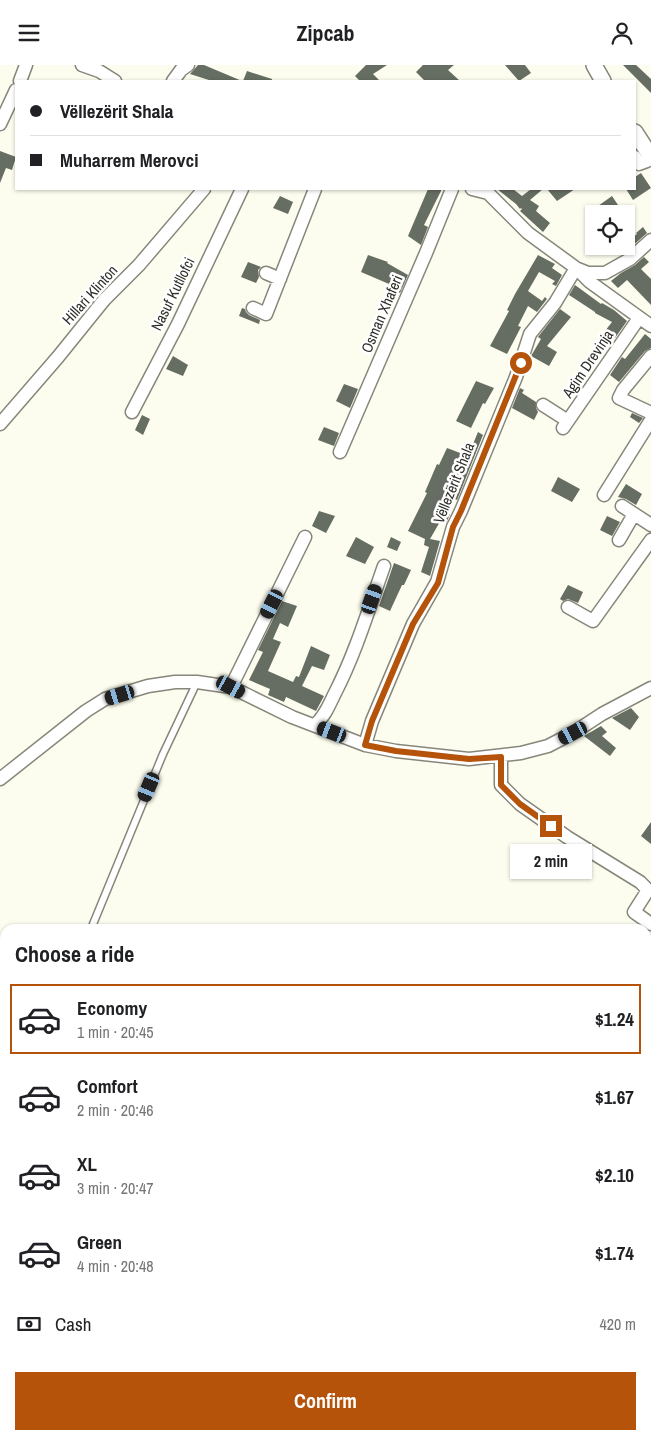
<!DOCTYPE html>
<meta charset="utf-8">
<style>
:root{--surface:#fff;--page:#f2f2f2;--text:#202124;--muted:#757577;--line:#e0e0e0;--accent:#b45309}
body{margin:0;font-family:"Archivo Narrow",sans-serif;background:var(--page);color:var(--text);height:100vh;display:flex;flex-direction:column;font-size:19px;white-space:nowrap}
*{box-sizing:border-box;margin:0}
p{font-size:16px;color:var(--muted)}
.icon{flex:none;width:28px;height:28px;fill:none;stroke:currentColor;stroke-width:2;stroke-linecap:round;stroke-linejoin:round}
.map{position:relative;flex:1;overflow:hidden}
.details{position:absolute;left:0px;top:859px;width:651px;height:516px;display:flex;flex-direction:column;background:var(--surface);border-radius:15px 15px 0 0;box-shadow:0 1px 4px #0004}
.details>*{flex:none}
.hud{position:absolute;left:15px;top:15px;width:621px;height:110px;border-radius:0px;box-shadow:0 1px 4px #0004;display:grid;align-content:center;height:110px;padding:0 15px;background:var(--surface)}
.controls{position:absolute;left:585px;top:140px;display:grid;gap:10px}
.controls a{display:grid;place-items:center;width:50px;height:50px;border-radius:0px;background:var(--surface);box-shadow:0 1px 4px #0004;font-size:25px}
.end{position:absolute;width:22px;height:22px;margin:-11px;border:6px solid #b45309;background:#fff;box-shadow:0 0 0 2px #fff}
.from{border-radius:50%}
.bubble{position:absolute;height:35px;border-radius:0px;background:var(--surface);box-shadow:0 1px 4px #0004;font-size:16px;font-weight:700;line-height:35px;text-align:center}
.car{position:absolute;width:15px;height:30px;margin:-15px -8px;border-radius:6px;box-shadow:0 0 4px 1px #0007;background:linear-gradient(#222 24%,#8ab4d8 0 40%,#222 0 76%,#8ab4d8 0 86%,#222 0)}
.hud b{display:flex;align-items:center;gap:18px;height:48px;font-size:19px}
.hud b+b{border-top:1px solid var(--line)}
.hud i{width:12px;height:12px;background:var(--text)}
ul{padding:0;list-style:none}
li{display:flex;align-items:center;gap:15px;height:70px;margin:0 10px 8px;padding:0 5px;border:2px solid transparent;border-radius:0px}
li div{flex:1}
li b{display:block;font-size:19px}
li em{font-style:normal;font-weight:700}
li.current{border-color:var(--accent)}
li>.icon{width:45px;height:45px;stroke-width:1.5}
h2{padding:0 15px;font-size:22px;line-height:60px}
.pay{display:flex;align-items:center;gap:12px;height:55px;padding:0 15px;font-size:19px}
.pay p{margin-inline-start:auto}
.primary-button{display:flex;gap:10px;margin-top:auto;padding:10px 15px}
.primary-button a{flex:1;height:58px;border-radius:0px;background:var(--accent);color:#fff;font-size:20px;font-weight:700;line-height:58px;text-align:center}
header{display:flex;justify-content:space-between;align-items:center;height:65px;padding:0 15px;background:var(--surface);font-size:22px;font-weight:700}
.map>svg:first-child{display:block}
.building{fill:#666d63}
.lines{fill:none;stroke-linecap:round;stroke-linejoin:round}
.service-casing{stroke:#86867a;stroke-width:9}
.minor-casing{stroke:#86867a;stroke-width:15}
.tertiary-casing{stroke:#86867a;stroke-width:18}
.service{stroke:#fff;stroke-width:6}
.minor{stroke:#fff;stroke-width:12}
.tertiary{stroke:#fff;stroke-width:15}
.route{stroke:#b45309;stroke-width:6}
.labels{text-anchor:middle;stroke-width:5;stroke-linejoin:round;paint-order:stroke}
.street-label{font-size:15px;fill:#2f2f2a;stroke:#fff}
</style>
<header><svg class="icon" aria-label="menu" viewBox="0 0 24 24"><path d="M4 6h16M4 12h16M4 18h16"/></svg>Zipcab<svg class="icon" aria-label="person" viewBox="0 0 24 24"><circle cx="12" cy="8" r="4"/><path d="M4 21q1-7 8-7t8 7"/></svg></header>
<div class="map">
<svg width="651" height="1374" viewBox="0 0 651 1374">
<rect width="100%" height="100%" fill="#fcfdef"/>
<!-- building -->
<path class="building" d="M198,0h6l38,16h-30l-22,-7z
M366,0h21l-14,9 7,7h-20l-5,-5z
M423,0h31l-6,5 12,11h-35l-9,-9z
M505,0h20l6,8 -12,8z
M623,0h13l15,14v14z
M247,6l25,8v2h-29z
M0,86l16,6 -4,13 -6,-2 -6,15z
M641,108l10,15 -18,12 -7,-11h9v-12z
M428,124h14l-18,36 4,2 -7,18 -13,-9z
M497,124h16l9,7 9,-7h12l-13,11 9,6 -3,5 14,12 -7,9 -23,-21 2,-2 -1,-1 -1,1 -4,-5z
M547,124h28l-18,12z
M280,131l13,6 -5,12 -15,-6z
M612,131l12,18h-20l-6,-8z
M643,162l4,6 -18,16 -3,-3v-4l11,-8 -1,-1z
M368,190l20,7 -1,1 21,12 -8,18 -12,-6 1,-3 -28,-12z
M538,190l17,9 -3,4 10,7 -6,11 -4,-2 3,-3 -16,-9 -11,19 14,10 3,-4 2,2 -10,13 -9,-6 -10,20 3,1 -14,27 -17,-8 19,-35 -2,-1 8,-16z
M644,192l5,5 -8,7 10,10v26l-24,-25 -9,8 -7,-7 10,-8 14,-8z
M248,197l13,5 -3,3 1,7 -3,6 -15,-6z
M575,220l26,19 1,-1 12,7 13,11 -12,17 -10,-7 7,-9 -17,-9v-1l-26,-17z
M242,243l3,1 1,3 3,3 11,5 -1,4 -20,-8z
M560,244l11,8 -24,29 10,6 -8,14 -18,-10 10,-17 -3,-2z
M645,269l6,5v9l-6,3 -26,31 -9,-7 12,-18 3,2z
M173,291l15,9 -5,11 -17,-7z
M476,316l18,7 -9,16 -2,-1 -12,25 -15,-7z
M344,319l14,5 -8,19 -14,-7z
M520,323l4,2 -2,3 14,9v6l2,4 -4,8 -22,-12z
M632,348l11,5 -4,5 -9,-6z
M142,350l8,4 -7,16 -8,-5z
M324,362l15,6 -5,13 -16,-6z
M478,367l5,3 -26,65 -13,-5 -6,16 12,3 -4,9 -5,-3 -11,19 10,2 -10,35 -9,-4 8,-25 -5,-2 1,-6 -17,-8 19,-38 -2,-1 12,-28 2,1 8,-17 21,8z
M558,412l22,12 -8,13 -21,-11z
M626,419l16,10 -6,11 -10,-6 -8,-2z
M319,446l16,5 -9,17 -14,-7z
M607,451l13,6 -8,14 -12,-6z
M356,472l18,10 -9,17 -19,-8z
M391,472l10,5 -4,9 -10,-4z
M394,498l17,7 -7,15h-2l-12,26 -11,-5z
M568,520l15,7 -5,11 -10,-4 -5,2 -3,-2z
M282,536l15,5 -9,21 -8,-4 -7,16 8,3 -13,29 25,11 3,-6 3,1 12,-31 19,9 -6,15 -12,-4 -10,20 22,10 -8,15 -30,-14 -2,5 -16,-7 2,-6 -21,-9 14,-28 -5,-2z
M631,643l8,9 -9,13 -18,-12z
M601,661l6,6 -5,4 14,12 -6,8 -26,-20z
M651,757v22l-10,-8z"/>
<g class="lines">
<defs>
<path id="service" d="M91,864l72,-175 34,-72"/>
<path id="minor" d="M82,0l17,6 16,10
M20,16l6,-16
M173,16l8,-11 7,-5
M0,59l16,-34
M635,92l4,7 8,-3
M472,124l16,4 40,40 48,35 14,14 61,44
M578,204l10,4h17l25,-14 21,-19
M266,208l14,6
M253,243l13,6 49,-125
M651,291l-28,34 -4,8 32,15
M543,340l25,16
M132,347l46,-88 64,-135
M0,359l58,-67 46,-57 35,-35 65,-76
M563,363l76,-110
M340,387l86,-199 26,-64
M604,430l47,-75
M622,441l29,19
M619,475l15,-26
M568,542l25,14 58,-81
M231,622l74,-150
M315,660c10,-9 14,-20 20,-32 21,-41 34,-85 49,-127
M365,680l7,-24 41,-97 24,-42 16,-55 8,-16 55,-134 14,-43 25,-31 21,-35
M501,692v28l19,19 47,33 73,45 8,8 -14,22 17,12
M0,714l86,-68 19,-12 43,-13 27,-4h22l34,5 61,30 73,28 31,6 73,8 52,-6 27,-7 25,-13 29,-19 49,-26"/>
<path id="tertiary" d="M594,0l9,16
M635,67l16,25"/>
</defs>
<!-- service casing -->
<use href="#service" class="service-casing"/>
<!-- minor casing -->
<use href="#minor" class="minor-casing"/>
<!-- tertiary casing -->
<use href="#tertiary" class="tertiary-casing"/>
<!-- service -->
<use href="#service" class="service"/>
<!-- minor -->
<use href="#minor" class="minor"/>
<!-- tertiary -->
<use href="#tertiary" class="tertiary"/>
</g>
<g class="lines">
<!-- route -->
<path class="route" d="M521,298l-60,148 -8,16 -15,56 -25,41 -41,97 -7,24 31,6 73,8 32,-2v28l19,19 31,22"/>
</g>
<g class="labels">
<!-- street labels -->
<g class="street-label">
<text transform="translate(173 229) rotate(-64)" y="5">Nasuf Kutllofci</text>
<text transform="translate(90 230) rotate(-48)" y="5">Hillari Klinton</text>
<text transform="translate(382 249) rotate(-67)" y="5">Osman Xhaferi</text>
<text transform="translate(588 299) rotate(-56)" y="5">Agim Drevinja</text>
<text transform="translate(454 418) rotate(-68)" y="5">Vëllezërit Shala</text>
</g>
</g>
</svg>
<div class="controls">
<a><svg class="icon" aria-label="locate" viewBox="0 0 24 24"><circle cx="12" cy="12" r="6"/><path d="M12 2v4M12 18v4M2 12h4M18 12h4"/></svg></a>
</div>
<i class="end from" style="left:521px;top:298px"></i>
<i class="end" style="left:551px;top:761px"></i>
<div class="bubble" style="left:510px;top:779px;width:82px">2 min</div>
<i class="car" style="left:372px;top:534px;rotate:19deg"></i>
<i class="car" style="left:272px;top:539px;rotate:207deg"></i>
<i class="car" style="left:231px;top:622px;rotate:118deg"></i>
<i class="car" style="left:120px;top:630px;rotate:253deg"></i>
<i class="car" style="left:332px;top:667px;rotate:291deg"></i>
<i class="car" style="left:573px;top:668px;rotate:243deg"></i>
<i class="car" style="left:149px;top:722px;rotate:203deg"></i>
<div class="hud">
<b><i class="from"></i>Vëllezërit Shala</b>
<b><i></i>Muharrem Merovci</b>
</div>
<section class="details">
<h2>Choose a ride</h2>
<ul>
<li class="current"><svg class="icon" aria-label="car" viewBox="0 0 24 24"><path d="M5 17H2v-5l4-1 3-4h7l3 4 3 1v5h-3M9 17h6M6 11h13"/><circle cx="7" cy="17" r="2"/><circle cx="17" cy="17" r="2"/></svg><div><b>Economy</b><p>1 min · 20:45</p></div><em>$1.24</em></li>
<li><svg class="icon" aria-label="car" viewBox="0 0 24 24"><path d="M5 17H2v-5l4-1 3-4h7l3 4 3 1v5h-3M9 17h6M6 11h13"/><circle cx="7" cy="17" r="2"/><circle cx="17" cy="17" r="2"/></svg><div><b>Comfort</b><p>2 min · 20:46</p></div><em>$1.67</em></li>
<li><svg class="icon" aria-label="car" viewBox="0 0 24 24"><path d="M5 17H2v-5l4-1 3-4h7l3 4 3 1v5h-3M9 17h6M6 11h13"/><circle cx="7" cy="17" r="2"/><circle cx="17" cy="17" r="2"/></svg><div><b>XL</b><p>3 min · 20:47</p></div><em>$2.10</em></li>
<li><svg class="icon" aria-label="car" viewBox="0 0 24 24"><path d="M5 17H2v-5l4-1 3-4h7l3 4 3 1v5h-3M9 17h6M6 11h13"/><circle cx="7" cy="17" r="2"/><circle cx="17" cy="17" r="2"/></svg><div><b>Green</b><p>4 min · 20:48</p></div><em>$1.74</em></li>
</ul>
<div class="pay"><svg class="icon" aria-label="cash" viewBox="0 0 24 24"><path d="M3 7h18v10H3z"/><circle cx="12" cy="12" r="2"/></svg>Cash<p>420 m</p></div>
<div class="primary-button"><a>Confirm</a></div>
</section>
</div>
